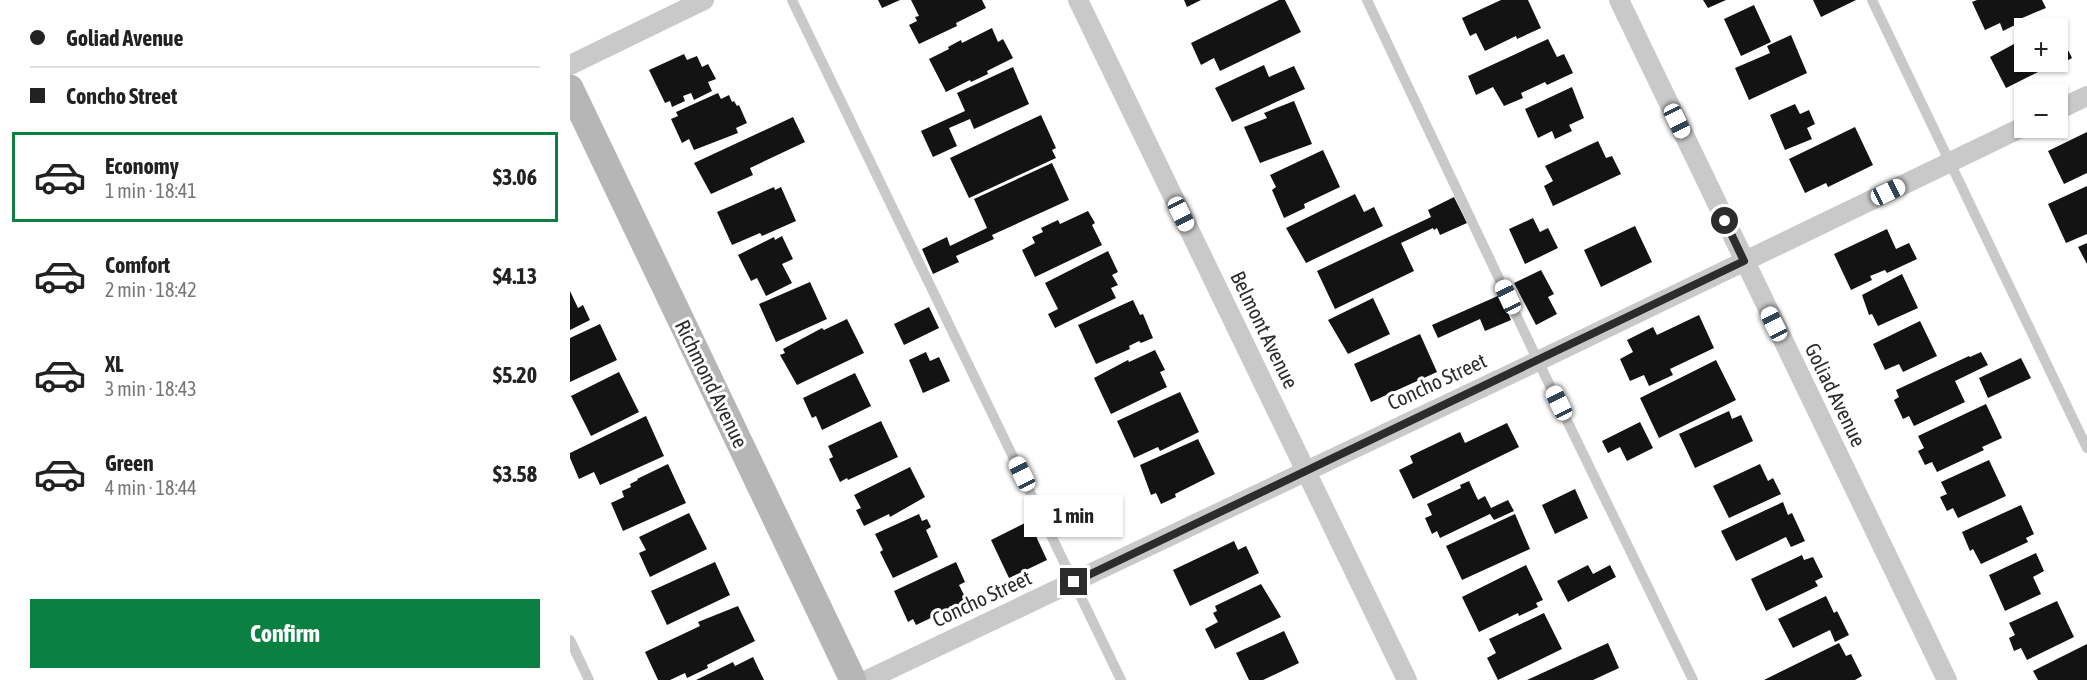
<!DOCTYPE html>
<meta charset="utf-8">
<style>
:root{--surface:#fff;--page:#f2f2f2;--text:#222;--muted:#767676;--line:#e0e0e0;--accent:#0b8043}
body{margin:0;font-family:"Asap Condensed",sans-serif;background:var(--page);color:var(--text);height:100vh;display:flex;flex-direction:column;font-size:22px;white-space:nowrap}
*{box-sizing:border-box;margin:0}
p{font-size:20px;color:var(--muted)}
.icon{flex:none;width:33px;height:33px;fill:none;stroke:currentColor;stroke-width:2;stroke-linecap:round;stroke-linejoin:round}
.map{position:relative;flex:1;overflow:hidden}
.drawer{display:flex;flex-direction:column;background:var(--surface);width:570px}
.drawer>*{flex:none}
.hud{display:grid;align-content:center;height:132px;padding:0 30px;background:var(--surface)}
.tools{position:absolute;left:1444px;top:18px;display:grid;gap:12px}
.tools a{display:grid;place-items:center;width:54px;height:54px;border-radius:0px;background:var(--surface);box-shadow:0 2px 4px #0004;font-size:30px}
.end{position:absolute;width:27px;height:27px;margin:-14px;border:8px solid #2c2c2c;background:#fff;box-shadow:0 0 0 3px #fff}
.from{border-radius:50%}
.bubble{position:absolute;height:42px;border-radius:0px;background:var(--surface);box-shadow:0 2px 4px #0004;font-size:20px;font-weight:700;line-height:42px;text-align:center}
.car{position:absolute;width:18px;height:36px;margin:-18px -9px;border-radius:8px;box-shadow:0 0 4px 2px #0007;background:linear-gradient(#fff 24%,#345 0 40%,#fff 0 76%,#345 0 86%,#fff 0)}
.hud b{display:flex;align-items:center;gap:21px;height:57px;font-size:22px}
.hud b+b{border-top:2px solid var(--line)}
.hud i{width:15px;height:15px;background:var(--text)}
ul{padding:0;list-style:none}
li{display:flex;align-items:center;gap:18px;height:90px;margin:0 12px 9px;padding:0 18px;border:3px solid transparent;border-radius:0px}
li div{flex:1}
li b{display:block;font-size:22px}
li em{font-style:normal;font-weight:700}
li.selected{border-color:var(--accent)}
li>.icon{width:54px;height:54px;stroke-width:1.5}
.action{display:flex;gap:12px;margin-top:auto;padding:12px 30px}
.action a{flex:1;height:69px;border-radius:0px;background:var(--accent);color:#fff;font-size:24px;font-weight:700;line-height:69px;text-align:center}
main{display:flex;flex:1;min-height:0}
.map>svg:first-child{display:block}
.building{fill:#131313}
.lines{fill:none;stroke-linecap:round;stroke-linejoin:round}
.lane{stroke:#c9c9c9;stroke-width:10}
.street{stroke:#c9c9c9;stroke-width:20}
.secondary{stroke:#b6b6b6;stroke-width:27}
.route{stroke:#2c2c2c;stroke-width:8}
.labels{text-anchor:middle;stroke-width:6;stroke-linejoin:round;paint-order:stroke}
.street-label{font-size:21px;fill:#2c2c2c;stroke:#fff}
</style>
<main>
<section class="drawer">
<div class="hud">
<b><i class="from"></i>Goliad Avenue</b>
<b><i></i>Concho Street</b>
</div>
<ul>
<li class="selected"><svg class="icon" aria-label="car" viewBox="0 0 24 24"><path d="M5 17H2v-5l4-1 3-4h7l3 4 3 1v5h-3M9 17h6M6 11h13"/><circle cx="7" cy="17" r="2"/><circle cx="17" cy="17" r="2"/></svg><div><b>Economy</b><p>1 min · 18:41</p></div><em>$3.06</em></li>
<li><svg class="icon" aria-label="car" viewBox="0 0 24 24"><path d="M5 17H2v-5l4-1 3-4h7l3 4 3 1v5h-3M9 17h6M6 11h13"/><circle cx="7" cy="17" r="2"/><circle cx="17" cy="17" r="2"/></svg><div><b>Comfort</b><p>2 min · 18:42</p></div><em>$4.13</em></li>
<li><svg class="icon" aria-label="car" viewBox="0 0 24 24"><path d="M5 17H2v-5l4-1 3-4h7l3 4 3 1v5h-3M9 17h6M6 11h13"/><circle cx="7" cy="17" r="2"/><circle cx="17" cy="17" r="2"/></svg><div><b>XL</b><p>3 min · 18:43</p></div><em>$5.20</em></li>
<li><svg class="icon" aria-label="car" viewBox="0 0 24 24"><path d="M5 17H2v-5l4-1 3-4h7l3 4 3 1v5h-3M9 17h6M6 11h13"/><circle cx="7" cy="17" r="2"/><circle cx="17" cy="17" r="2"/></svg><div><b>Green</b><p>4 min · 18:44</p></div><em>$3.58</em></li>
</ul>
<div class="action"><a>Confirm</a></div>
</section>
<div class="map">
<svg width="1517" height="680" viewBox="0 0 1517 680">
<rect width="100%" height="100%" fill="#fff"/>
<!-- building -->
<path class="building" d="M308,0h22l-18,8z
M341,0h71l4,8 -30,15 1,3 -38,18 -10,-19 8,-4 -2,-4 4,-1z
M614,0h17l-14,7z
M709,0h6l16,32 -81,39 -6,-13 -13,7 -10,-22z
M931,0h27l13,28 -24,11 -1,-3 -31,15 -9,-18 -6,3 -8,-18z
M1133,0h23l-18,8z
M1243,0h43l-35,17z
M1407,0h65l4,8 -31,13 2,3 -14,7 -3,-8 -15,7 -13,-28z
M1184,5l17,37 -30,14 -17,-37z
M422,28l6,14 5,-3 10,19 -26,13 1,3 -17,8 -1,-2 -24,12 -17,-33 20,-10 -1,-2 13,-7 1,3z
M1488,30l14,28 -27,14 -1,-3 -38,19 -16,-31 35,-19v24h33z
M1221,35l16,38 -58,27 -14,-32 35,-15 -3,-7z
M978,39l9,18 7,-3 9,19 -26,12 -2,-3 -24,11 2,5 -19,8 -11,-19 -17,8 -8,-19z
M114,54l3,6 10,-4 5,11 6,-3 8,15 -8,3 4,9 -18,9 -3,-7 -8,3 2,5 -13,6 -2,-6 -5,2 -16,-33z
M694,65l5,12 25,-11 11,23 -73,33 -17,-34z
M443,67l16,37 -55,25 -4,-10 -21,9 8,18 -24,11 -12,-26 44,-20 -8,-18z
M1002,87l12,31 -15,7 3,6 -17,8 -3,-8 -14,7 -13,-29z
M148,93l3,6 8,-4 3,7 2,-1 3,5 2,-1 8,18 -11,5 2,5 -44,17 -5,-11 -7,4 -11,-24 7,-3 -2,-4z
M724,101l18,43 -52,19 -16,-36 23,-9 -3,-5z
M1225,104l5,10 9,-4 6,14 -8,4 5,11 -27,11 -15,-35z
M471,115l15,33 -4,2 4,8 -87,40 -19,-40z
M223,117l12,25 -55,26 3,7 -42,19 -17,-31z
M1285,127l18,38 -45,22 -2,-4 -21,10 -16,-34z
M1517,132v41l-23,11 -16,-33z
M1028,141l8,17 6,-2 9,18 -68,32 -9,-20 9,-5 -8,-15z
M753,150l17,37 -36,17 1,4 -21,10 -12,-28 4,-3 -6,-12z
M482,163l17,37 -77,35 2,4 -38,17 3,6 -26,12 -11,-25 25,-12 3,9 37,-18 -13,-29z
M1517,186v48l-21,9 -18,-39z
M204,187l1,3 6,-3 15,34 -34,15 -2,-3 -28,12 -15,-33z
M785,194l9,18 10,-5 9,19 -77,37 -20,-35z
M884,197l13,26 -27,12 -3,-7 -3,2 -1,-2 -32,15 13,28 -79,38 -18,-38 114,-54 -3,-7z
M518,211l7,12 -3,2 10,20 -67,32 -13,-27 13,-7 -3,-6 11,-5 -2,-4 17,-8 2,4z
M963,218l7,14 8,-4 10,20 -33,16 -16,-35z
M1065,226l17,36 -51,25 -17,-37z
M1317,229l9,20 13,-6 8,16 -30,14 -2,-3 -15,6 2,4 -21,10 -17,-36z
M212,236l11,23 -11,5 10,19 -26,13 -9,-18 -6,3 -13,-26 36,-18 1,3z
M1517,243v21l-9,-17z
M538,251l10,21 -6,3 6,10 -7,3 5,10 -61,30 -7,-14 10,-5 -13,-26z
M971,270l13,24 -6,3 9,17 -21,11 -22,-42z
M1332,274l16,34 -40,18 -6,-12 -3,1 -7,-20z
M240,282l17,37 -51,23 -17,-38z
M0,291l8,17 5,-3 7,15 -20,10z
M930,295l11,25 -26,11 -5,-12 -42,19 -6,-13z
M803,298l17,36 -42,20 -20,-34z
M563,300l7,15 3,-1 10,24 -12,5 -2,-2 -10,5 1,3 -34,15 -18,-39z
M359,307l10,21 -35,17 -10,-21z
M1129,315l15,33 -44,21 3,6 -24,11 -5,-11 -14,6 -10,-22 13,-7 -6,-12 26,-13 4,8z
M277,319l17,34 -67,32 -17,-30 5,-2 -2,-4 39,-21 2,2z
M1350,321l17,35 -34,16 -4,-8 -14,6 -12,-26z
M30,324l17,36 -47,22v-44z
M850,334l17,38 -66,30 -17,-38z
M585,350l10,20 -5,2 7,15 -56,27 -17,-36 34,-18 1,2z
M356,352l4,9 9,-4 11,24 -27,12 -14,-33z
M1411,352l7,13 -33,16 10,21 -51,24 -5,-10 -6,3 -9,-19 5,-3 -3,-7 73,-34 1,1z
M1451,358l10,20 -43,20 -9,-20z
M1146,360l20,40 -77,38 -19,-40z
M49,372l20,40 -48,24 -20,-40z
M285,373l16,33 -49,24 -6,-14 -4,2 -9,-20z
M610,392l19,40 -39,19 -2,-4 -24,11 -17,-37z
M1416,404l16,34 -20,9 2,3 -47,22 -5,-10 -7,3 -7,-14 6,-3 -6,-12z
M1159,411l3,8 9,-4 12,26 -58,27 -16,-34z
M76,416l18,40 -64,29 -6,-13 -15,7 -9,-21v-5z
M311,421l17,36 -50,23 -1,-2 -7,4 -11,-23 4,-2 -5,-11z
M1070,422l13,26 -26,13 -7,-14 -12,6 -6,-12z
M937,423l12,24 -106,52 -14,-29 14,-7 -3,-7 50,-24 5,11z
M628,439l17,35 -40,20 1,3 -15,7 -5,-11 -5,2 -11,-30z
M1419,460l17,36 -48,22 -5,-10 -6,3 -7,-14 7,-3 -6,-12z
M98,464l18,39 -63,28 -12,-28 13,-6 -2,-6 9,-4 -1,-3 8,-4 -1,-1z
M1190,464l8,17 5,-3 8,16 -52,24 -16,-32z
M340,467l15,30 -35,20 -1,-3 -25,12 -8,-16 5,-2 -7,-13z
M899,481l9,19 7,-4 6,12 17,-8 6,11 -20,9 -4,-6 -50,24 -3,-7 -5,3 -7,-16 7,-3 -5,-11 34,-16 -1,-3z
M1005,489l13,29 -33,16 -13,-29z
M1213,502l5,13 4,-2 13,28 -14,6 -5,-10 -50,24 -15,-30z
M1451,505l13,29 -8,4 2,4 -47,22 -8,-15 -3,2 -8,-19z
M119,513l18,36 -57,28 -11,-24 7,-3 -7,-13z
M349,514l3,7 5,-2 4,8 -5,3 12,27 -45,21 -13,-26 3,-2 -8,-16z
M945,514l15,35 -68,31 -16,-34z
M459,521l18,39 -38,18 -18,-38z
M664,541l4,9 8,-4 13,27 -69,33 -17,-36z
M1466,553l8,18 -11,6 8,17 -36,17 -16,-36z
M1232,555l2,5 9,-3 10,20 -8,4 3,5 -52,25 -15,-32z
M145,562l15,33 -63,30 -16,-34z
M386,562l9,20 -6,3 8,16 -51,24 -3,-6 -5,3 -14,-31z
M956,565l17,35 -7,3 2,4 -19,9 -1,-3 -39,19 -17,-35z
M1018,565l5,9 17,-9 6,12 -48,25 -11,-21z
M691,584l20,33 -66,32 -10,-20 13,-7 -5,-9 4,-2 -2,-5z
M1256,596l8,17 3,-2 12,24 -14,7 -5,-12 -37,18 -15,-29z
M1487,601l17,36 -47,23 -6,-12 -7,3 -5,-13 6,-3 -6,-12z
M168,606l17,35 -48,24 1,3 -21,10 -2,-5 -15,7h-12l-13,-28 55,-26 -2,-4z
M974,613l18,36 -64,31 -11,-22 9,-5 -7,-14z
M714,631l15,32 -36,17h-14l-13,-27z
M1038,643l11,25 -26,12h-66z
M1269,643l7,13 5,-2 11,22 -7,4h-91z
M1517,644v36h-49l-5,-9z
M183,657l11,23h-68l37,-18 2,4z"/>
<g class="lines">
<!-- lane -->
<path class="lane" d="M222,0l329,680
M797,0l171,361 155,319
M1302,0l215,448
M0,640l19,40"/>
<!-- street -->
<path class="street" d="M508,0l329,680
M1049,0l328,680
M0,65l134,-65
M1488,110l29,-14
M297,680l671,-319 487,-235"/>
<!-- secondary -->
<path class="secondary" d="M0,88l283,592"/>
</g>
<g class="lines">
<!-- route -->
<path class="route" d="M504,582l670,-321 -19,-40"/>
</g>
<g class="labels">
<!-- street labels -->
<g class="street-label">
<text transform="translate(694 330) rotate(64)" y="7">Belmont Avenue</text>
<text transform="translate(867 382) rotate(-25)" y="7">Concho Street</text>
<text transform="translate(141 384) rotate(64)" y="7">Richmond Avenue</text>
<text transform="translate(1265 395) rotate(64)" y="7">Goliad Avenue</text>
<text transform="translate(412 599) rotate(-25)" y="7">Concho Street</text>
</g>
</g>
</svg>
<div class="tools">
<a>+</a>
<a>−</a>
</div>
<i class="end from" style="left:1155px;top:221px"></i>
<i class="end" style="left:504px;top:582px"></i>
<div class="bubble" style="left:454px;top:495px;width:99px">1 min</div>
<i class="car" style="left:1107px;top:121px;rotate:154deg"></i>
<i class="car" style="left:1318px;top:192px;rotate:64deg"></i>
<i class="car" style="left:611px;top:214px;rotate:154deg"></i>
<i class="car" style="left:938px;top:297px;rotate:335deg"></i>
<i class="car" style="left:1204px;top:324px;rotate:334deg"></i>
<i class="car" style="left:989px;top:403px;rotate:334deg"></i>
<i class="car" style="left:452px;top:474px;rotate:334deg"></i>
</div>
</main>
